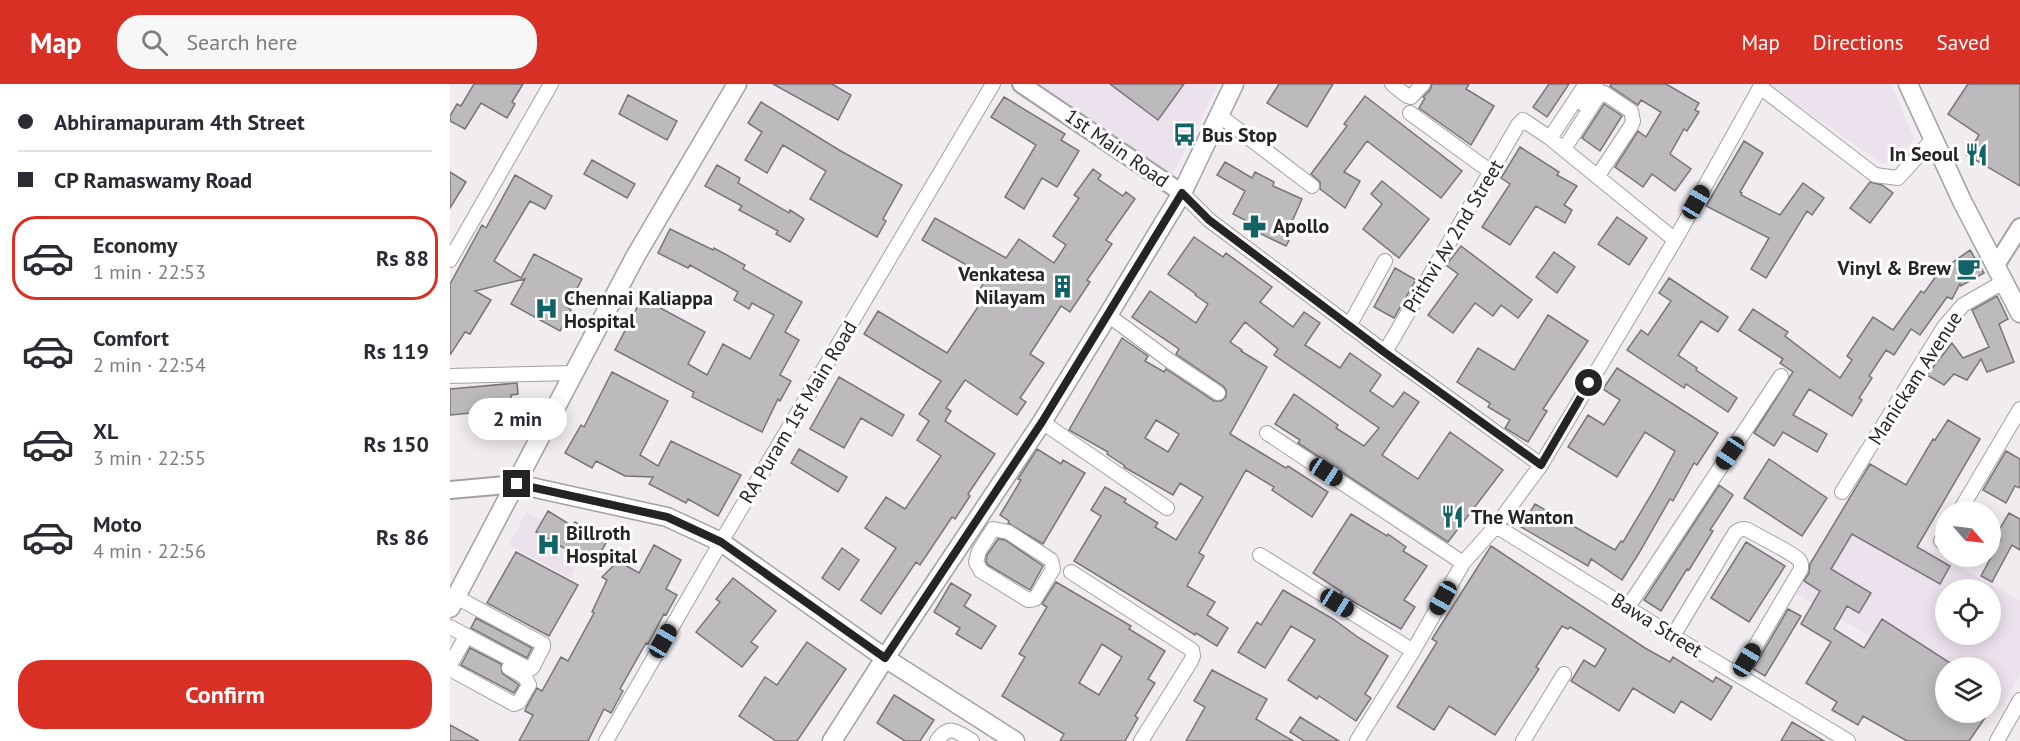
<!DOCTYPE html>
<meta charset="utf-8">
<style>
:root{--surface:#fff;--page:#f7f7f7;--text:#2b2b33;--muted:#7c7c81;--line:#e1e1e2;--accent:#d93025}
body{margin:0;font-family:"PT Sans",sans-serif;background:var(--page);color:var(--text);height:100vh;display:flex;flex-direction:column;font-size:22px;white-space:nowrap}
*{box-sizing:border-box;margin:0}
p{font-size:20px;color:var(--muted)}
.icon{flex:none;width:33px;height:33px;fill:none;stroke:currentColor;stroke-width:2;stroke-linecap:round;stroke-linejoin:round}
.map{position:relative;flex:1;overflow:hidden}
.drawer{display:flex;flex-direction:column;background:var(--surface);width:450px}
.drawer>*{flex:none}
.hud{display:grid;align-content:center;height:132px;padding:0 18px;background:var(--surface)}
.needle{width:39px;rotate:118deg}
.controls{position:absolute;left:1485px;top:417px;display:grid;gap:12px}
.controls a{display:grid;place-items:center;width:66px;height:66px;border-radius:50%;background:var(--surface);box-shadow:0 3px 15px #0003;font-size:30px}
.end{position:absolute;width:27px;height:27px;margin:-14px;border:8px solid #252325;background:#fff;box-shadow:0 0 0 3px #fff}
.from{border-radius:50%}
.bubble{position:absolute;height:42px;border-radius:21px;background:var(--surface);box-shadow:0 3px 15px #0003;font-size:20px;font-weight:700;line-height:42px;text-align:center}
.car{position:absolute;width:18px;height:36px;margin:-18px -9px;border-radius:8px;box-shadow:0 0 4px 2px #0007;background:linear-gradient(#222 24%,#8ab4d8 0 40%,#222 0 76%,#8ab4d8 0 86%,#222 0)}
.hud b{display:flex;align-items:center;gap:21px;height:57px;font-size:22px}
.hud b+b{border-top:2px solid var(--line)}
.hud i{width:15px;height:15px;background:var(--text)}
ul{padding:0;list-style:none}
li{display:flex;align-items:center;gap:18px;height:84px;margin:0 12px 9px;padding:0 6px;border:3px solid transparent;border-radius:24px}
li div{flex:1}
li b{display:block;font-size:22px}
li em{font-style:normal;font-weight:700}
li.on{border-color:var(--accent)}
li>.icon{width:54px;height:54px;stroke-width:1.5}
.action{display:flex;gap:12px;margin-top:auto;padding:12px 18px}
.action a{flex:1;height:69px;border-radius:24px;background:var(--accent);color:#fff;font-size:24px;font-weight:700;line-height:69px;text-align:center}
header{display:flex;align-items:center;gap:36px;box-sizing:border-box;height:84px;padding:0 30px;background:var(--accent);color:#fff}
header strong{font-size:28px}
nav{display:flex;gap:33px;margin-inline-start:auto;font-size:21px}
.search{width:420px;height:54px;background:var(--page);display:flex;align-items:center;gap:15px;box-sizing:border-box;padding:0 21px;border-radius:24px;color:var(--muted);font-size:22px}
main{display:flex;flex:1;min-height:0}
.map>svg:first-child{display:block}
.built{fill:#ece2ed;fill-rule:evenodd}
.building{fill:#bdbabe;stroke:#787478;stroke-width:1.5;fill-rule:evenodd}
.lines{fill:none;stroke-linecap:round;stroke-linejoin:round}
.minor-casing{stroke:#a4a0a4;stroke-width:16}
.tertiary-casing{stroke:#a4a0a4;stroke-width:20}
.secondary-casing{stroke:#a4a0a4;stroke-width:21}
.minor{stroke:#fff;stroke-width:14}
.tertiary{stroke:#fff;stroke-width:16}
.secondary{stroke:#fff;stroke-width:18}
.route{stroke:#252325;stroke-width:8}
.labels{text-anchor:middle;stroke-width:6;stroke-linejoin:round;paint-order:stroke}
.poi-label{font-size:20px;font-weight:bold;fill:#252325;stroke:#fff;text-anchor:start}
.street-label{font-size:20px;fill:#252325;stroke:#fff}
</style>
<header>
<strong>Map</strong>
<div class="search"><svg class="icon" aria-label="search" viewBox="0 0 24 24"><circle cx="10" cy="10" r="6"/><path d="M15 15l6 6"/></svg>Search here</div>
<nav><a>Map</a><a>Directions</a><a>Saved</a></nav>
</header>
<main>
<section class="drawer">
<div class="hud">
<b><i class="from"></i>Abhiramapuram 4th Street</b>
<b><i></i>CP Ramaswamy Road</b>
</div>
<ul>
<li class="on"><svg class="icon" aria-label="car" viewBox="0 0 24 24"><path d="M5 17H2v-5l4-1 3-4h7l3 4 3 1v5h-3M9 17h6M6 11h13"/><circle cx="7" cy="17" r="2"/><circle cx="17" cy="17" r="2"/></svg><div><b>Economy</b><p>1 min · 22:53</p></div><em>Rs 88</em></li>
<li><svg class="icon" aria-label="car" viewBox="0 0 24 24"><path d="M5 17H2v-5l4-1 3-4h7l3 4 3 1v5h-3M9 17h6M6 11h13"/><circle cx="7" cy="17" r="2"/><circle cx="17" cy="17" r="2"/></svg><div><b>Comfort</b><p>2 min · 22:54</p></div><em>Rs 119</em></li>
<li><svg class="icon" aria-label="car" viewBox="0 0 24 24"><path d="M5 17H2v-5l4-1 3-4h7l3 4 3 1v5h-3M9 17h6M6 11h13"/><circle cx="7" cy="17" r="2"/><circle cx="17" cy="17" r="2"/></svg><div><b>XL</b><p>3 min · 22:55</p></div><em>Rs 150</em></li>
<li><svg class="icon" aria-label="car" viewBox="0 0 24 24"><path d="M5 17H2v-5l4-1 3-4h7l3 4 3 1v5h-3M9 17h6M6 11h13"/><circle cx="7" cy="17" r="2"/><circle cx="17" cy="17" r="2"/></svg><div><b>Moto</b><p>4 min · 22:56</p></div><em>Rs 86</em></li>
</ul>
<div class="action"><a>Confirm</a></div>
</section>
<div class="map">
<svg width="1570" height="657" viewBox="0 0 1570 657">
<rect width="100%" height="100%" fill="#f0ecf0"/>
<!-- built -->
<path class="built" d="M579,0h189l-44,88 -11,3z
M1321,0h120l23,54 -17,25h-16l-110,-76z
M1398,420l172,97v73l-20,36 -9,-6 -1,-36h-44l-1,11 -149,-85zM1496,506h44v44h-44z
M76,428l62,33 -18,33 -61,-33z"/>
<!-- building -->
<path class="building" d="M24,0h49l-11,18 3,2 -8,14 -26,-15 -16,26 -15,-8v-5l7,-12 4,2z
M323,0h59l19,11 -13,25z
M660,0h74l-26,36z
M829,0h54l-26,43 -40,-24z
M982,0h37l-3,5 28,17 -23,39 -52,-37 6,-10 -2,-1 7,-7z
M1099,0h20l-22,33 -14,-10z
M1161,0h55l33,19 -4,7 4,2 -12,19 -3,-2 -14,25 21,15 -16,22 -23,-17 -9,13 -28,-20 23,-36 8,6 15,-25 -20,-12 -3,5 -28,-19z
M1518,0h52v102l-53,-31 12,-20 -31,-21z
M178,11l49,26 -10,19 -48,-26z
M915,12l97,75 -21,27 -74,-57 -23,31 16,9 -15,27 -25,-19v-7l-9,-8 36,-48 -3,-2z
M554,13l61,37 -4,6 18,11 -22,36 -15,-9 -18,31 -19,-12 31,-52 -45,-28z
M311,18l78,48 63,35 -19,34 3,2 -9,16 -67,-38 16,-28 -43,-26 -16,28 -22,-13 17,-28 -14,-9z
M1154,20l18,12 -22,35 -18,-13z
M1294,57l19,12 -23,39 2,1 -1,2 39,20 23,-32 21,15 -12,17 -5,-4 -41,67 -15,-9 18,-31 -63,-32z
M1070,63l39,25 -2,3 20,11 -13,19 8,5 -7,13 -29,-17 -26,39 -28,-18 28,-43 -9,-6z
M142,76l43,24 -8,14 -43,-24z
M775,78l27,16 3,-6 19,10 -1,4 29,13 -11,25 5,3 -10,19 -27,-13 3,-4 -29,-15 12,-23 -28,-16z
M267,81l23,13 -2,5 51,30 1,-3 14,9 -14,23 -14,-8 2,-3 -39,-21 3,-4 -37,-20z
M643,85l8,6 -3,4 25,17 3,-4 9,7 -29,41 6,4 -25,36 3,2 -20,30 -9,-6 -31,48 14,9 -24,35 6,4 -9,13 -52,-35 -19,28 5,3 -6,10 50,33 -27,40 2,2 -15,23 -3,-2 -32,48 -4,-3 -35,52 -20,-14 35,-52 -31,-20 21,-31 19,12 36,-53 -24,-16 12,-19 -10,-7 22,-33 -77,-47 14,-23 69,42 35,-52 -7,-5 13,-19 -66,-37 13,-22 71,40 13,-19 35,24 12,-18 -13,-9 26,-38 -5,-3z
M0,88l16,10 -16,26z
M65,91l37,21 -7,13 -15,-8 -36,60 27,17 13,-24 48,25 -15,28 4,3 -11,21 -49,-27 14,-25 -50,12 16,9 -21,34 -5,-2 -15,23v-71l32,-59 4,3z
M932,97l47,38 -30,39 -36,-29 19,-25 -11,-10z
M1420,98l12,3 11,8 -23,30 -20,-15z
M1167,133l30,21 -18,27 -31,-21z
M220,145l43,21 1,-2 31,17 -2,4 59,33 -17,30 14,8 -19,35 11,6 -11,20 -2,-2 -16,33 -70,-35 2,-5 -79,-42 27,-52 63,34 -17,32 19,11 16,-31 27,15 24,-44 -22,-12 -3,6 -15,-9 4,-8 -48,-27 -2,3 -30,-15z
M744,153l29,20 3,-4 46,34 -12,15 33,25 11,-15 16,11 -15,22 35,23 10,-15 31,22 -11,16 23,16 11,-15 15,10 -37,53 36,24 32,-47 53,38 -55,72 -150,-99 2,-3 -25,-16 19,-30 44,31 -2,3 28,18 15,-18 -105,-73 4,-6 -33,-27 -15,20 12,8 -1,1 26,16 -37,67 56,34 2,-2 40,26 -16,25 -40,-27 2,-3 -28,-17 -47,83 5,3 -17,30 28,16 -8,13 21,13 -11,18 -21,-13 -1,2 -121,-74 27,-45 -10,-6 14,-23 21,12 -2,3 34,21 -3,4 21,13 27,-43 -23,-14 -7,12 -49,-28 1,-1 -18,-12 1,-2 -39,-22 53,-92 26,18 -3,5 19,11 2,-3 48,32h7l5,-4v-7l-3,-4 -47,-32 3,-5 -47,-32 18,-26 46,32 12,-19 -13,-9 1,-1 -28,-20zM706,336l23,14 -11,18 -23,-14z
M1011,162l71,54 -14,18 -17,-13 -8,11 -18,-13 -22,30 -25,-18 30,-41 -12,-9z
M1520,166l14,23 -23,13 -1,-2 -8,15 -5,-2 -27,38 -9,-6 -17,26 -8,-5 -17,26 3,2 -13,20 3,2 -10,16 -43,-27 -16,26 34,19 -10,18 -34,-20 -9,14 -20,-13 39,-61 -13,-9 3,-4 -44,-29 14,-21 35,23 -3,4 55,42 12,-18 -5,-4 26,-39 20,13 28,-39 3,2 15,-21z
M1104,168l21,15 -18,26 -21,-16z
M945,184l21,12 -22,38 -20,-11z
M1219,194l59,39 -10,15 -17,-11 -23,34 19,13 -1,2 41,28 -9,14 -42,-28 -2,4 -57,-38 14,-20 7,5 23,-34 -12,-8z
M1547,212l11,23 -9,5 15,38 -27,10 -6,-13 -14,21 -13,-6 -10,11 -17,-10 25,-32 11,15 26,-11 -17,-37z
M1098,231l40,26 -45,68 4,2 -19,31 -23,-14 5,-8 -22,-13 2,-4 -33,-21 21,-34 36,22z
M1167,284l101,65 -21,32 -3,-2 -21,38 -3,-2 -31,54 -17,27 -31,-21 -3,7 -67,-39 14,-23 80,46 6,-9 2,1 31,-52 21,-39 -30,-19 -28,45 -49,-30 20,-32 16,10 16,-25 -17,-11z
M162,288l56,29 -28,54 18,11 13,-25 70,34 -23,41 -30,-17 -2,4 -37,-19 4,-7 -28,-1 -29,-15 -4,7 -27,-15 16,-28 3,2z
M389,293l65,38 -12,21 -31,-18 -17,30 -34,-19z
M67,299l1,11 -7,1v11l-6,1 1,5h-8l1,14 -27,2 -1,-15 -21,2v-26z
M1498,336l32,19 -63,108 33,19 -10,18 -88,-50 -21,35 40,24 -12,20 -12,-7 -13,23 30,19 18,-29 76,49h-12v44h43l-20,29h-62l-44,-25 -5,9 -26,-15 5,-8 -31,-19 25,-41 -30,-18 19,-33 -16,-10 5,-8 1,-9 60,-100 36,21 27,-46 2,1z
M349,365l48,28 -9,15 -47,-29z
M587,365l24,15 2,-4 22,13 -42,71 -35,-21 1,-2 -9,-6 21,-35 -3,-1z
M1556,367l14,8v29l-5,-2 -9,17 -23,-13z
M1319,375l58,39 -25,38 -58,-38z
M1269,401l14,10 -23,35 3,1 -24,39 -2,-1 -26,42 -17,-11z
M98,427l24,15 3,-4 13,8 2,-3 19,11 -16,27 -57,-33z
M1559,429l11,6v31l-8,-5 -20,37 -11,-6 20,-37 -5,-4z
M901,430l36,22 1,-2 18,13 -3,4 24,15 -23,34 11,7 -14,22 -61,-35 2,-2 -29,-19z
M548,455l7,1 38,26 -13,24 -42,-25 -2,-4 1,-6z
M1296,458l39,24 -36,56 -38,-24z
M204,461l27,15 -15,29 11,6 -11,20 -2,-1 -16,30 -2,-1 -26,46 3,2 -12,22 -7,-4 -16,32h-69l14,-26 -8,-4 1,-3 11,-20 5,3 19,-34 7,4 26,-48 -2,-1 15,-32 -5,-3 16,-16 21,12z
M1041,462l154,102 25,14 3,-5 40,25 3,-5 16,10 -21,33 -30,-19 -7,12 -41,-25 -14,23 -48,-30 13,-21 11,7 11,-18 -36,-22 -2,2 -6,-3 -26,41 3,2 -44,66 -46,-29 -15,24 -37,-23 40,-65 -5,-3z
M392,464l17,12 -20,30 -17,-12z
M66,468l62,33 -29,51 -62,-33z
M283,494l43,33 -25,31 7,5 -16,20 -46,-35 24,-30 -4,-3z
M606,498l75,44 -2,3 36,22 -17,28 7,4 -20,33 3,2 -13,23h-65l4,-7 -62,-38 23,-39 -6,-3 28,-47 -5,-3zM652,560l20,13 -23,38 -20,-12z
M501,499l20,12 -7,11 32,20 -15,23 -25,-15 4,-6 -26,-16z
M833,506l50,29 26,19 29,18 -23,38 6,4 -15,23 -37,-25 -2,3 -29,-19 27,-40 -24,-14 -26,42 -27,-16 19,-30 4,3z
M1338,525l13,7 -36,60 -12,-7z
M26,534l56,30 -5,10 -56,-30z
M357,558l39,27 -49,72h-21l-37,-25 26,-39 12,8z
M20,564l31,16 1,9 17,12 -5,8 -53,-28z
M762,586l55,29 -11,20 37,22h-107l19,-34 -11,-6z
M444,611l40,25 -14,21h-15l-28,-18z
M850,633l39,24h-35l-14,-9z
M1342,638l32,19h-43z
M0,641l29,16h-29z"/>
<g class="lines">
<defs>
<path id="minor" d="M942,0l15,12 4,1 12,-13
M1310,3l115,88 23,3 35,-39
M1133,20l13,-20
M960,29l81,59
M769,31l93,71
M1100,54l34,-51
M1114,65l33,-51 7,-5 27,18 2,10 -2,5 -33,50
M732,109l27,27 176,132 156,113
M0,176l101,-176
M658,231l62,46 48,32
M899,242l36,-65
M935,268l133,-227 5,-5 27,18 125,102
M0,292l123,-3
M592,338l125,86
M817,349l196,130
M1392,408l102,-165 19,-22 42,-24
M1509,428l61,-103
M1046,442l177,110 175,105
M543,445l15,3 43,28 2,9 -18,30 -7,1 -47,-29 -5,-9 3,-11z
M1491,457l5,-8
M810,471l153,96
M621,488l121,78 1,6 -2,5 -50,80
M1178,523l153,-231
M0,543l79,42 3,-1 11,-21v-3l-87,-47
M1223,552l62,-103c5,-4 7,-5 13,-3 10,6 45,23 51,30 3,4 2,5 2,9l-62,105
M0,581l13,-23
M0,585l64,35 5,-2 10,-17 -4,-8 -16,-9
M156,657l115,-199 272,-458
M487,657c12,-18 21,-9 35,0
M907,657l56,-90 50,-88 33,-37 45,-61 134,-225 87,-156
M1073,657l41,-67
M1547,657l23,-41"/>
<path id="tertiary" d="M571,0l161,109
M1546,181l24,-38
M0,406l67,-6"/>
<path id="secondary" d="M1458,0l54,117 58,112
M67,400l150,33 54,25 164,116 130,83
M0,524l185,-351 102,-173
M382,657l53,-83 157,-236 66,-107 74,-122 52,-109"/>
</defs>
<!-- minor casing -->
<use href="#minor" class="minor-casing"/>
<!-- tertiary casing -->
<use href="#tertiary" class="tertiary-casing"/>
<!-- secondary casing -->
<use href="#secondary" class="secondary-casing"/>
<!-- minor -->
<use href="#minor" class="minor"/>
<!-- tertiary -->
<use href="#tertiary" class="tertiary"/>
<!-- secondary -->
<use href="#secondary" class="secondary"/>
</g>
<g class="lines">
<!-- route -->
<path class="route" d="M67,400l150,33 54,25 164,116 157,-236 140,-229 27,27 175,132 157,113 48,-82"/>
</g>
<!-- icons -->
<defs>
<symbol id="bus-bare" viewBox="-9 -9 18 18"><path d="M-5-6H5V4H4V6H2V4H-2V6H-4V4H-5ZM-3.5-4V0h7V-4ZM-3.5 1.2v1.5H-2V1.2ZM2 1.2v1.5H3.5V1.2Z" fill="#126366" stroke="#fff" stroke-width="2.5" paint-order="stroke"/></symbol>
<symbol id="restaurant-bare" viewBox="-9 -9 18 18"><path d="M-5-6h1v4h1v-4h1v4h1v-4h1v5L-1.5 .5V6h-2V.5L-5-1ZM5-6V6H3V1.5H1.5Q1.5-4 5-6Z" fill="#126366" stroke="#fff" stroke-width="2.5" paint-order="stroke"/></symbol>
<symbol id="pharmacy-bare" viewBox="-9 -9 18 18"><path d="M-2-6h4v4h4v4h-4v4h-4v-4h-4v-4h4Z" fill="#126366" stroke="#fff" stroke-width="2.5" paint-order="stroke"/></symbol>
<symbol id="cafe-bare" viewBox="-9 -9 18 18"><path d="M-5.5-4.5H6V0H3Q3 3.5 0 3.5H-2.5Q-5.5 3.5-5.5 0ZM3-3.2v2h1.7v-2ZM-6 4.5H4V6H-6Z" fill="#126366" stroke="#fff" stroke-width="2.5" paint-order="stroke"/></symbol>
<symbol id="building-bare" viewBox="-9 -9 18 18"><path d="M-4-6H4V6H1V3H-1V6H-4ZM-2.5-4.3h1.7v1.8h-1.7ZM.8-4.3h1.7v1.8H.8ZM-2.5-1h1.7V.8h-1.7ZM.8-1h1.7V.8H.8Z" fill="#126366" stroke="#fff" stroke-width="2.5" paint-order="stroke"/></symbol>
<symbol id="hospital-bare" viewBox="-9 -9 18 18"><path d="M-5-5h3v3.5h4V-5h3V5h-3V1.5h-4V5h-3Z" fill="#126366" stroke="#fff" stroke-width="2.5" paint-order="stroke"/></symbol>
</defs>
<g fill-rule="evenodd">
<use href="#bus-bare" x="718" y="34" width="33" height="33"/>
<use href="#restaurant-bare" x="1510" y="54" width="33" height="33"/>
<use href="#pharmacy-bare" x="788" y="126" width="33" height="33"/>
<use href="#cafe-bare" x="1502" y="168" width="33" height="33"/>
<use href="#building-bare" x="596" y="186" width="33" height="33"/>
<use href="#hospital-bare" x="80" y="208" width="33" height="33"/>
<use href="#restaurant-bare" x="986" y="416" width="33" height="33"/>
<use href="#hospital-bare" x="82" y="444" width="33" height="33"/>
</g>
<g class="labels">
<!-- poi labels -->
<g class="poi-label">
<text x="752" y="58">Bus Stop</text>
<text x="1509" y="77" text-anchor="end">In Seoul</text>
<text x="823" y="149">Apollo</text>
<text x="1501" y="191" text-anchor="end">Vinyl &amp; Brew</text>
<text x="595" y="197" text-anchor="end">Venkatesa<tspan x="595" dy="23">Nilayam</tspan></text>
<text x="114" y="221">Chennai Kaliappa<tspan x="114" dy="23">Hospital</tspan></text>
<text x="1021" y="440">The Wanton</text>
<text x="116" y="456">Billroth<tspan x="116" dy="23">Hospital</tspan></text>
</g>
<!-- street labels -->
<g class="street-label">
<text transform="translate(667 64) rotate(35)" y="7">1st Main Road</text>
<text transform="translate(1003 152) rotate(-59)" y="7">Prithvi Av 2nd Street</text>
<text transform="translate(1465 294) rotate(-57)" y="7">Manickam Avenue</text>
<text transform="translate(348 328) rotate(-59)" y="7">RA Puram 1st Main Road</text>
<text transform="translate(1207 541) rotate(32)" y="7">Bawa Street</text>
</g>
</g>
</svg>
<div class="controls">
<a><svg class="needle" viewBox="-14 -14 28 28"><path d="M0-13l5 13h-10z" fill="#e53935"/><path d="M0 13l5-13h-10z" fill="#7c7c81"/></svg></a>
<a><svg class="icon" aria-label="locate" viewBox="0 0 24 24"><circle cx="12" cy="12" r="6"/><path d="M12 2v4M12 18v4M2 12h4M18 12h4"/></svg></a>
<a><svg class="icon" aria-label="layers" viewBox="0 0 24 24"><path d="M12 4l9 5-9 5-9-5zM3 14l9 5 9-5"/></svg></a>
</div>
<i class="end from" style="left:1139px;top:299px"></i>
<i class="end" style="left:67px;top:400px"></i>
<div class="bubble" style="left:18px;top:314px;width:99px">2 min</div>
<i class="car" style="left:1246px;top:118px;rotate:30deg"></i>
<i class="car" style="left:1280px;top:369px;rotate:214deg"></i>
<i class="car" style="left:876px;top:388px;rotate:123deg"></i>
<i class="car" style="left:993px;top:514px;rotate:209deg"></i>
<i class="car" style="left:887px;top:519px;rotate:122deg"></i>
<i class="car" style="left:213px;top:557px;rotate:30deg"></i>
<i class="car" style="left:1297px;top:576px;rotate:31deg"></i>
</div>
</main>
